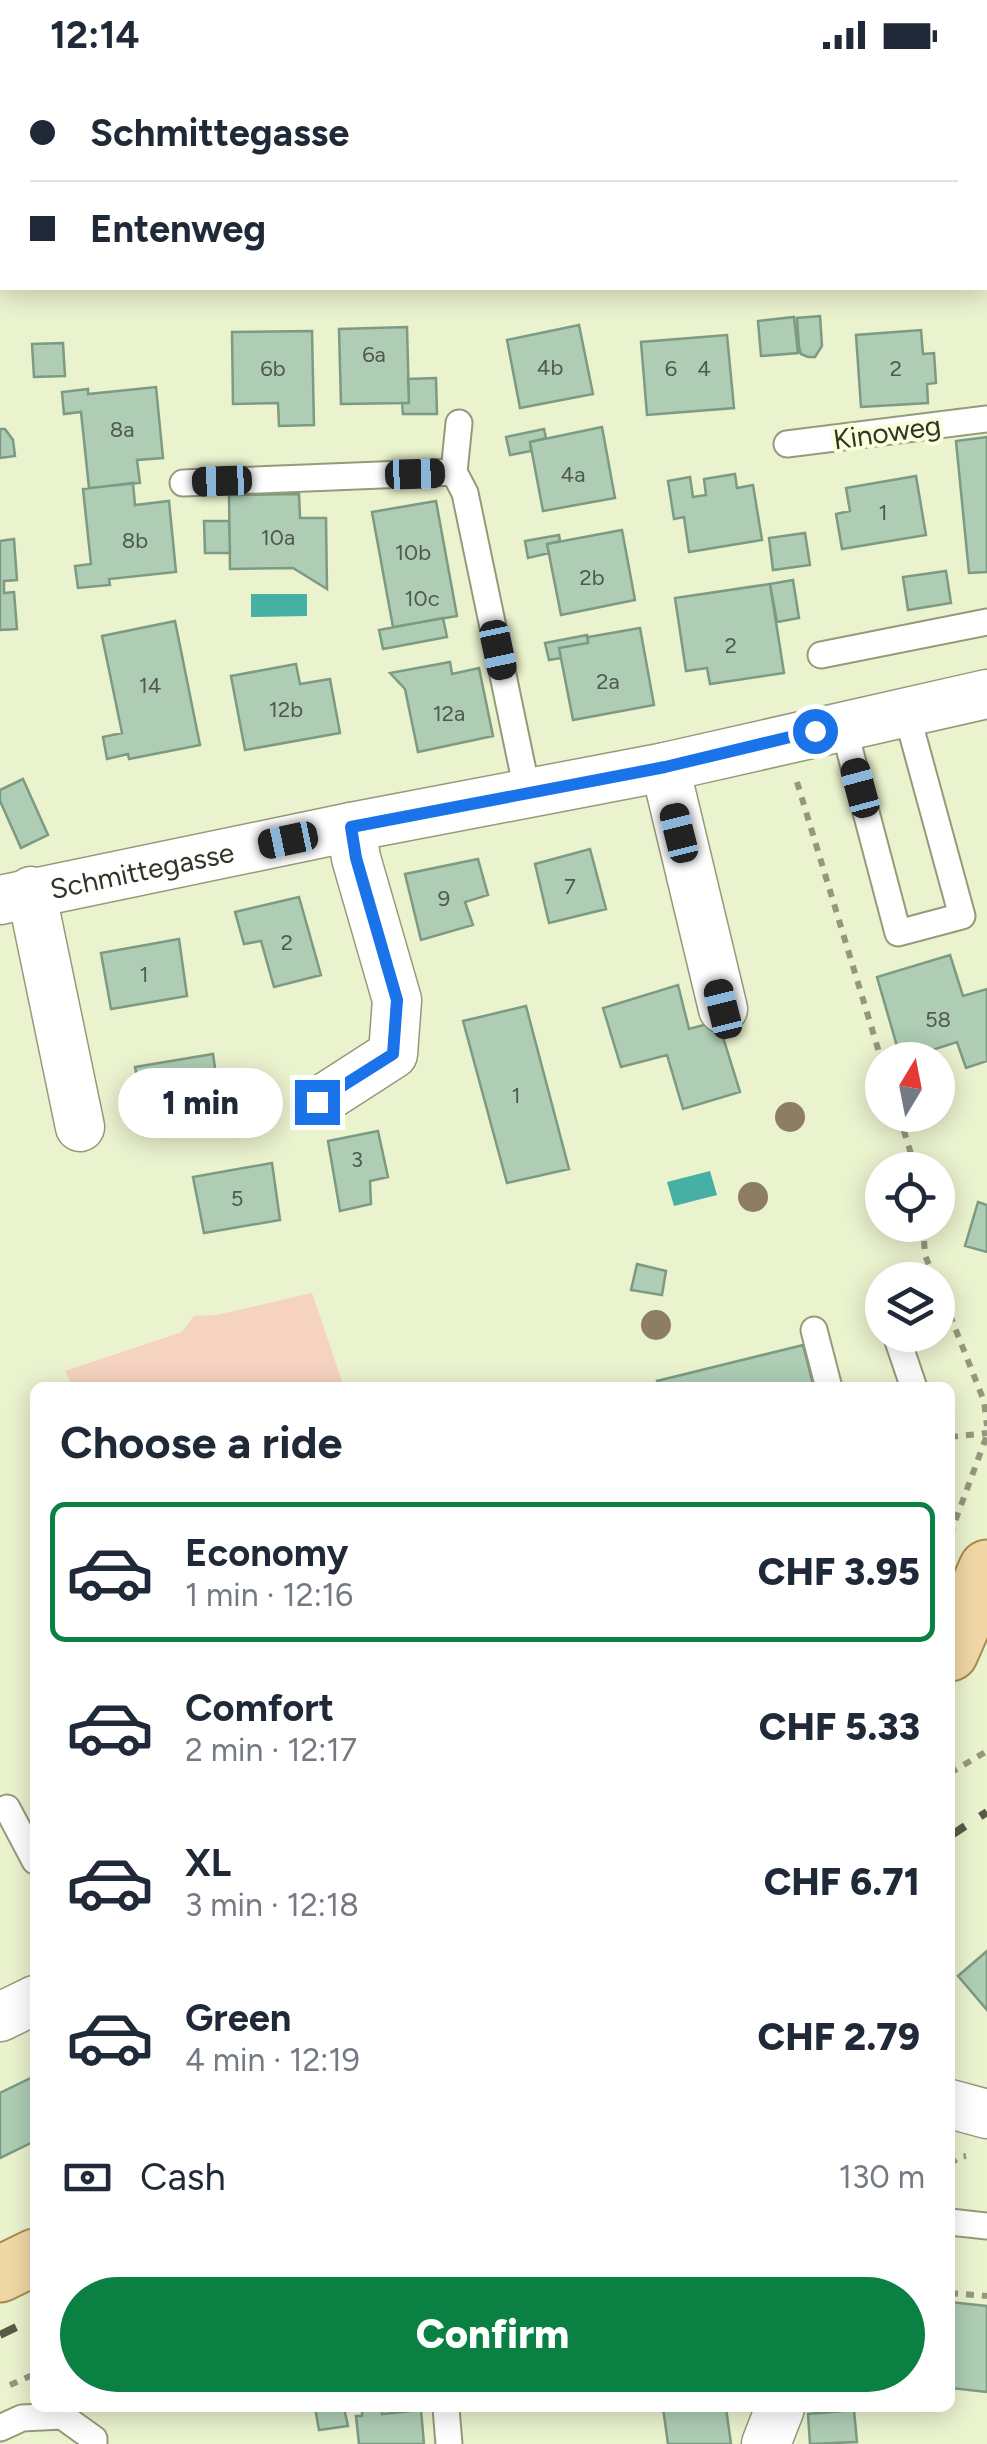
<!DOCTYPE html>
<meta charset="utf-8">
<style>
:root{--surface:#fff;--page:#f2f2f3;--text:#1f2937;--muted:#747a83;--line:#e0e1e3;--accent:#0b8043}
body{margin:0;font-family:Figtree,sans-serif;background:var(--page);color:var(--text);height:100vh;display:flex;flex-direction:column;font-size:38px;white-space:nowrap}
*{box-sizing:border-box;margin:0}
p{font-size:32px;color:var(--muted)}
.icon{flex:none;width:55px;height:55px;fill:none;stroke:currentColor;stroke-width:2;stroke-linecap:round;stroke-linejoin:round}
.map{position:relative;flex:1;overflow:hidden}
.sheet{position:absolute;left:30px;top:1312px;width:925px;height:1030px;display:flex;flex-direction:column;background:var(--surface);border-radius:15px;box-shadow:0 5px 25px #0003}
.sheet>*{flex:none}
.top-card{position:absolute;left:0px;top:0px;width:988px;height:220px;box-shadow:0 5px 25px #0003;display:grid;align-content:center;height:220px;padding:0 30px;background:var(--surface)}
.needle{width:65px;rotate:10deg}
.controls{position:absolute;left:865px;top:972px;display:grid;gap:20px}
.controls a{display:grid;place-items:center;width:90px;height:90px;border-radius:50%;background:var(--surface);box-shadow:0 5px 25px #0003;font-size:50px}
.end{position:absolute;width:45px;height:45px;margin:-22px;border:12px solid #1a73e8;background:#fff;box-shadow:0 0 0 5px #fff}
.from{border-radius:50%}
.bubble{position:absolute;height:70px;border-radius:35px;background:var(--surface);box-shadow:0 5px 25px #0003;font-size:32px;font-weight:800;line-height:70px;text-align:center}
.car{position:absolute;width:30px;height:60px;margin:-30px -15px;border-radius:12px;box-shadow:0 0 8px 2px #0007;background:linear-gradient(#222 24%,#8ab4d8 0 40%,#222 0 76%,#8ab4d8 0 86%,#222 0)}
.top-card b{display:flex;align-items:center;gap:35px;height:95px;font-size:38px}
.top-card b+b{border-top:2px solid var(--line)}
.top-card i{width:25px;height:25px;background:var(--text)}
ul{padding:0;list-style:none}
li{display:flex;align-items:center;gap:30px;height:140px;margin:0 20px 15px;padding:0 10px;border:5px solid transparent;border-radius:15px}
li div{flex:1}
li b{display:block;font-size:38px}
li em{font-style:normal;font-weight:800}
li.selected{border-color:var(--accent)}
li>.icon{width:90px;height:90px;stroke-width:1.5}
h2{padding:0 30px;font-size:45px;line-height:120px}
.pay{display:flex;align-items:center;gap:25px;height:110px;padding:0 30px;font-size:38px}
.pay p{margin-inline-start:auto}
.button{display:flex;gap:20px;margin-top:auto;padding:20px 30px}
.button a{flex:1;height:115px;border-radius:60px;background:var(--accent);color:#fff;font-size:40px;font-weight:800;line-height:115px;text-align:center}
.status{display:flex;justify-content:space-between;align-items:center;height:70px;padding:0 50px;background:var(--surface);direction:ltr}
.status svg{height:28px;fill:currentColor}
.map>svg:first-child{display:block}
.green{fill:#f6d2c0}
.water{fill:#46b0a4}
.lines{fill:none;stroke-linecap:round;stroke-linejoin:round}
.river{stroke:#46b0a4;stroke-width:75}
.building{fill:#aecdb4;stroke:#7d9a83;stroke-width:2.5}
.lane-casing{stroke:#949b79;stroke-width:29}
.street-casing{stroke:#949b79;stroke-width:51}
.primary-casing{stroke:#a78c52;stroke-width:59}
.path{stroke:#92977e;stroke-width:6;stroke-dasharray:8 8;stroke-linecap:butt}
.lane{stroke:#fff;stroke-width:25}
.street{stroke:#fff;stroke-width:48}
.primary{stroke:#f0d7a5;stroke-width:55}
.rail{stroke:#575b48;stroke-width:8;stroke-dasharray:18 18;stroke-linecap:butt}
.tree{fill:#8d7e63}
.route{stroke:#1a73e8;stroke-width:12}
.labels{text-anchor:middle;stroke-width:8;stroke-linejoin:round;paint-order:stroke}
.number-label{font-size:22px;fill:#505a4a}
.street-label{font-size:28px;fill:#313426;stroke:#f8ffdb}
</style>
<div class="status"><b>12:14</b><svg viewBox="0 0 49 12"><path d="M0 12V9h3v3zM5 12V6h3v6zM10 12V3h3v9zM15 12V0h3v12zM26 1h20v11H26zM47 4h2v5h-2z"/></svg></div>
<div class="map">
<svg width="987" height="2374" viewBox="0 0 987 2374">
<rect width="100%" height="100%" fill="#eaf2ce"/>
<!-- green -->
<path class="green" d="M312,1223l32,94h-271l-8,-16 117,-39 12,-16 23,-1z"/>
<!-- water -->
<path class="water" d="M251,524h56v22l-56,1z
M710,1101l7,24 -43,11 -7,-24z"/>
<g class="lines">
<!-- river -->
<path class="river" d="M474,2l27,-2
M0,48h2"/>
</g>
<!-- building -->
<path class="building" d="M820,246l2,30 -7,11h-7l-7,-3 -2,-7 -2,-29z
M794,247l4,36 -37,3 -3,-35z
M579,255l14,69 -73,14 -13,-68z
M407,257l2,76 -68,1 -2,-75z
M921,260l2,24 11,-1 2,30 -9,1 1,19 -67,4 -5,-72z
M312,261l2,94 -35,1 -1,-23 -45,1 -1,-72z
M727,265l7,73 -87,7 -6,-73z
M63,273l2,33 -31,1 -2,-33z
M436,308l1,36h-34l-1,-11h7l-1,-24z
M156,317l7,71 -26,2 3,23 -51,5 -8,-76 -17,2 -2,-22 26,-3v5z
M602,357l13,71 -72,13 -13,-69z
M0,359h5l8,11 2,16 -15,2z
M544,359l2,9 -16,4 1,9 -21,4 -4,-18z
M987,367v135l-18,1 -13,-132z
M735,404l2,14 16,-3 9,55 -73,12 -5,-35 -10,2 -6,-38 22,-4 3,20 13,-2 -2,-16z
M916,406l10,59 -84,14 -6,-35 14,-3 -4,-23z
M133,413l2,22 34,-4 7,71 -67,7 1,6 -32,3 -3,-22 16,-2 -8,-75z
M299,424l1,24h26l1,71 -34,-21 -63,1 -1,-74z
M436,431l21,115 -64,11 -21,-115z
M204,451h25l1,32h-25z
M622,460l13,70 -74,15 -14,-71z
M805,463l5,32 -37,5 -4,-32z
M559,465l1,6 -13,3 2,9 -21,5 -3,-17z
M14,469l3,41 -13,1v12l10,-1 3,37 -17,1v-89z
M946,501l5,32 -43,7 -5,-33z
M793,510l6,38 -22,4 -7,-38z
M770,514l14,89 -74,11 -3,-16 -21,3 -11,-73z
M443,548l4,19 -64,12 -4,-19z
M175,551l25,124 -71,14 -1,-5 -21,5 -4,-22 19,-4 -20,-97z
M640,558l14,77 -81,15 -14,-72 29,-5v-6z
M587,565l1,8 -29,5 2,10 -12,2 -4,-17z
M450,592l2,12 27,-6 14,68 -75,16 -13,-63 -15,-16z
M296,594l4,20 30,-5 10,54 -95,17 -14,-74z
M23,709l25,56 -27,13 -21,-47v-11z
M590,779l16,60 -57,14 -14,-59z
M478,789l10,36 -23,7 8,23 -52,15 -16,-66z
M299,827l22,78 -47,12 -13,-46 -17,3 -9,-32z
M179,869l8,57 -76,13 -10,-56z
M950,885l13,41 24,-7v72l-21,7 -9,-26 -56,18 -24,-83z
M678,915l11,44 29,-8 22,71 -57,17 -16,-54 -46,12 -18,-59z
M526,936l43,163 -62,14 -44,-162z
M213,984l8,56 -75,13 -11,-56z
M378,1061l10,46 -18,4 1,23 -31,7 -12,-70z
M272,1093l8,57 -76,13 -11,-56z
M978,1132l9,3v47l-22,-6z
M637,1194l29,7 -4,24 -31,-5z
M803,1275l11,43h-155l-2,-7z
M987,1881v59l-29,-34z
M35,2006v65l-35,17v-65z
M950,2232l37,4v86l-37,-4z
M315,2338h29l4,18 -29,4z
M663,2338h63l5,36h-63z
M382,2339v5l39,-4 3,34h-65l-3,-28h6v-5z
M854,2340l3,32 -47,2 -2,-30z"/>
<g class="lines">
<defs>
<path id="lane" d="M459,353l-5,49 11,21 63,302
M787,374l200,-25
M183,413l271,-11
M821,585l166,-33
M843,655l55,208 64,-17 -56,-205
M814,1260l15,58
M896,1265l18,53
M7,1738l28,53
M950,2152l37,4
M446,2338l3,36
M0,2358l22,-10 40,-2 32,23v5"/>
<g id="street">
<path d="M954,2l22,-2"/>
<path d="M0,113l2,-1"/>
<path d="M665,697l58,242"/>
<path d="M31,821l49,236"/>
<path id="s1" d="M0,830l351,-73 314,-60 322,-73"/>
<path d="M317,1033l76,-49 4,-54 -41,-142 -5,-31"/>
<path d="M0,1947l35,-17"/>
<path d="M950,2034l37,10"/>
<path d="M766,2374l14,-36"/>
</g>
<path id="primary" d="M950,1583l37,-85
M0,2204l35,-17"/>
</defs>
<!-- lane casing -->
<use href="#lane" class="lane-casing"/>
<!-- street casing -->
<use href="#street" class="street-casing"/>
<!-- primary casing -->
<use href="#primary" class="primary-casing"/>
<!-- path -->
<path class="path" d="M797,712l85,280
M899,1045l17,55
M923,1155l2,30 10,25
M938,1215l46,116 3,25
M950,1367l37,-4
M950,1465l37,-100
M950,1703l37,-22
M950,2094l9,-7 7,-1
M950,2223l37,3
M10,2315l25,-11"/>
<!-- lane -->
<use href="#lane" class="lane"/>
<!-- street -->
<use href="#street" class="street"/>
<!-- primary -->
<use href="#primary" class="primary"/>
<!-- rail -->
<path class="rail" d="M950,1766l37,-24
M0,2265l35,-17"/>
</g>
<!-- trees -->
<g class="tree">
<circle cx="790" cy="1047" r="15"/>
<circle cx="753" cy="1127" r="15"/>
<circle cx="656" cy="1255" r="15"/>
</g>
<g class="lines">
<!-- route -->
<path class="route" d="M317,1032l76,-48 4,-54 -41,-142 -5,-31 314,-60 150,-36"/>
</g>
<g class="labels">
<!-- number labels -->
<g class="number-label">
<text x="374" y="292">6a</text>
<text x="550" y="305">4b</text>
<text x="273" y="306">6b</text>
<text x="671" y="306">6</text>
<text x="704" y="306">4</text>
<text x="896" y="306">2</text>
<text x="122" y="367">8a</text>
<text x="573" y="412">4a</text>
<text x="883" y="450">1</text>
<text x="278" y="475">10a</text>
<text x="135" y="478">8b</text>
<text x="413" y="490">10b</text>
<text x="592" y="515">2b</text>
<text x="422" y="536">10c</text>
<text x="731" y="583">2</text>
<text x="608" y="619">2a</text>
<text x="150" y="623">14</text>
<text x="286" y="647">12b</text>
<text x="449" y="651">12a</text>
<text x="570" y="824">7</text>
<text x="444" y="836">9</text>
<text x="287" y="880">2</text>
<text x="144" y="912">1</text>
<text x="938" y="957">58</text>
<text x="516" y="1033">1</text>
<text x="357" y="1097">3</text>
<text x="237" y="1136">5</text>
</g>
<!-- street labels -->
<g class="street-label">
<text transform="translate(887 362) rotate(-8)" y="10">Kinoweg</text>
<text dy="10" stroke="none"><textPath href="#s1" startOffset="145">Schmittegasse</textPath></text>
</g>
</g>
</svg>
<div class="controls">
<a><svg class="needle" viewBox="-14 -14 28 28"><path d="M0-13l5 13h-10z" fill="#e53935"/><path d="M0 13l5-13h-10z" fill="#747a83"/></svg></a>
<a><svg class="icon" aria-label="locate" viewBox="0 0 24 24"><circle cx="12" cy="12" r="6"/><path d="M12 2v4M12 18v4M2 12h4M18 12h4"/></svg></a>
<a><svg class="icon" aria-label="layers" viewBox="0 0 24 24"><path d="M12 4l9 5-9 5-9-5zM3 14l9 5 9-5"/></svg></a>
</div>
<i class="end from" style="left:815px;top:661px"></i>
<i class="end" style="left:317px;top:1032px"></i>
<div class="bubble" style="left:118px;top:998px;width:165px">1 min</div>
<i class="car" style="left:415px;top:404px;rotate:88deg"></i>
<i class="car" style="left:222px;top:411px;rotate:268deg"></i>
<i class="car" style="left:498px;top:580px;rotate:168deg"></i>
<i class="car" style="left:860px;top:718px;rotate:345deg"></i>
<i class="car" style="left:679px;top:763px;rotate:346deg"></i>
<i class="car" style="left:288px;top:770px;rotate:258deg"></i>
<i class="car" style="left:723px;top:939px;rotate:346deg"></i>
<div class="top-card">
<b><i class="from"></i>Schmittegasse</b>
<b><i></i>Entenweg</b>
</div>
<section class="sheet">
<h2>Choose a ride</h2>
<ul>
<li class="selected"><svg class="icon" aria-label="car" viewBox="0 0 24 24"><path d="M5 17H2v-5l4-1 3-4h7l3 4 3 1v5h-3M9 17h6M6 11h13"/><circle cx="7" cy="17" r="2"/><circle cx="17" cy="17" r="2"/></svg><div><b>Economy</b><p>1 min · 12:16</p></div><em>CHF 3.95</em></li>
<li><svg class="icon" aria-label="car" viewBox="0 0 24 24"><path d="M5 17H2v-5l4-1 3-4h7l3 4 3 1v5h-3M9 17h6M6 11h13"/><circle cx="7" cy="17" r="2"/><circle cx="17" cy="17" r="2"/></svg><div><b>Comfort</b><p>2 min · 12:17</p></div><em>CHF 5.33</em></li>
<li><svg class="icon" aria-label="car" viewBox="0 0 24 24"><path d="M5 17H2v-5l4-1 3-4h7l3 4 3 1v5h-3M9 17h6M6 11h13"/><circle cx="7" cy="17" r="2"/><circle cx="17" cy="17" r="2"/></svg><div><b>XL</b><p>3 min · 12:18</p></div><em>CHF 6.71</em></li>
<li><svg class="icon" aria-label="car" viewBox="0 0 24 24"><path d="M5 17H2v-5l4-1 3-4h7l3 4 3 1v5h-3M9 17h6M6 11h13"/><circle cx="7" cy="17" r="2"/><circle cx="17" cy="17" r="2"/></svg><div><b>Green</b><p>4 min · 12:19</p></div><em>CHF 2.79</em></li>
</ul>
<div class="pay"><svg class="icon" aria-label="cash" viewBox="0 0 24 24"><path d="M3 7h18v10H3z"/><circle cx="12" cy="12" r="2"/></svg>Cash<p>130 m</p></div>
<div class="button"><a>Confirm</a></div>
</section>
</div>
